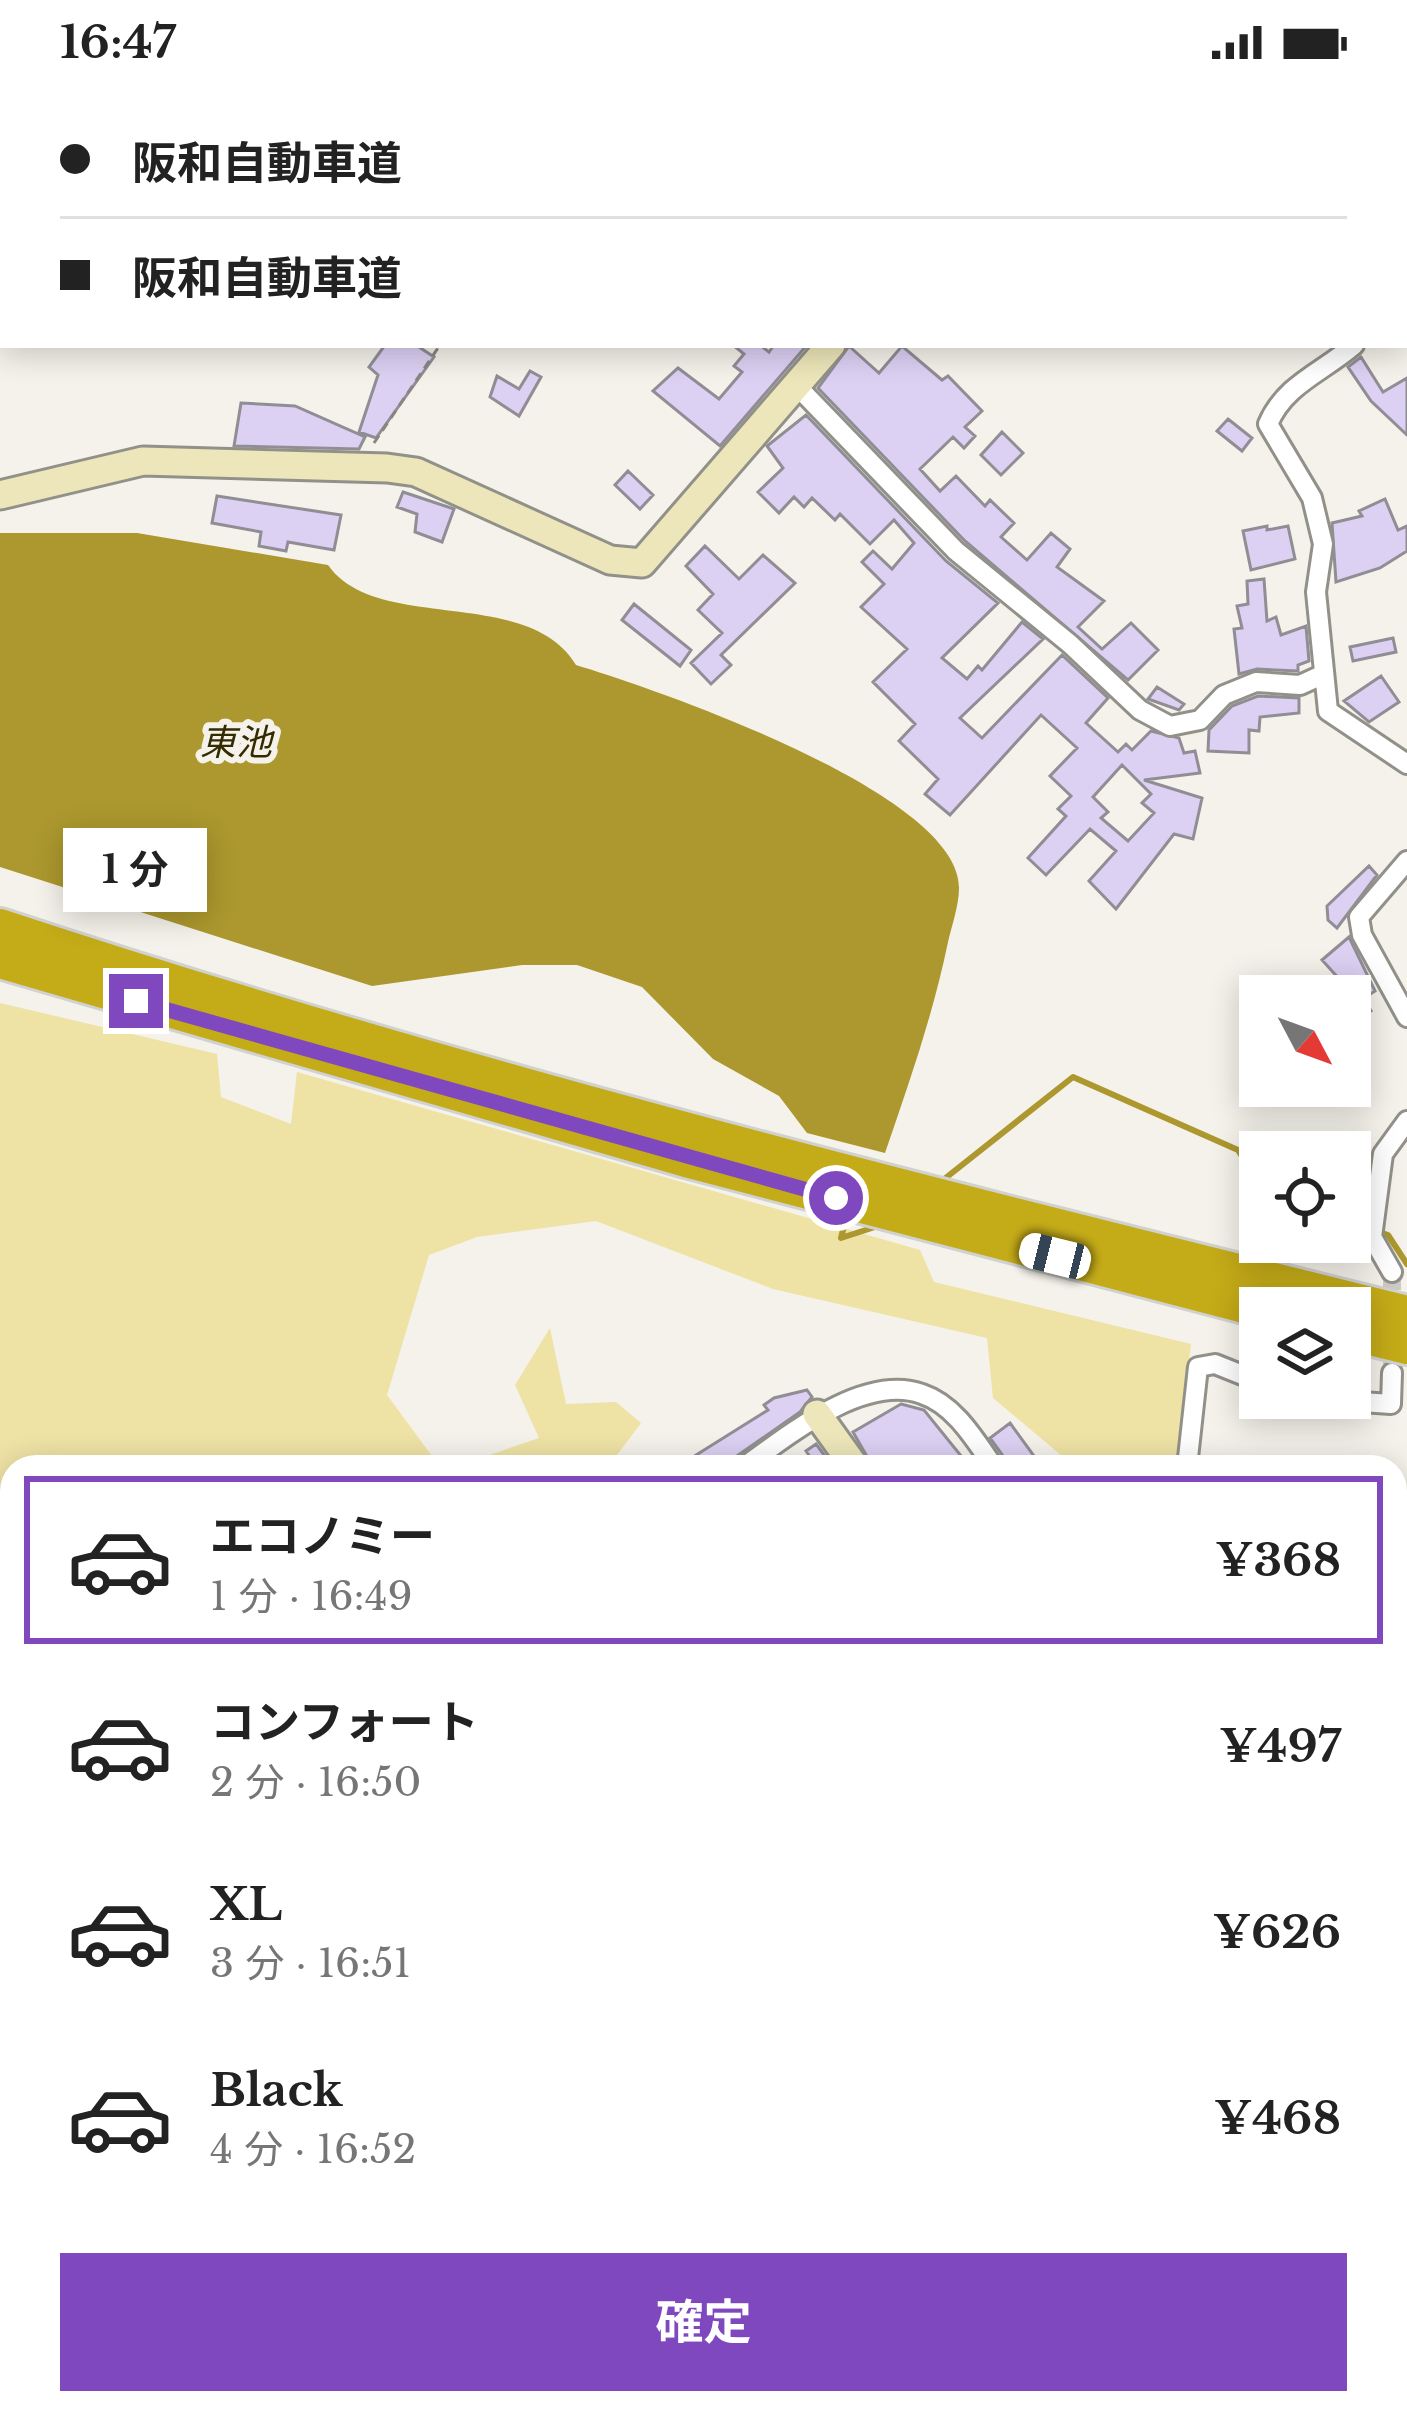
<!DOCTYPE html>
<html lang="ja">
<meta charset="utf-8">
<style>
:root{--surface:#fff;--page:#f2f2f2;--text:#222;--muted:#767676;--line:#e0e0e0;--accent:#7f48bf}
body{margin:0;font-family:"Libre Baskerville","Noto Sans JP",serif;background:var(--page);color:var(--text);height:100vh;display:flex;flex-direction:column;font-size:45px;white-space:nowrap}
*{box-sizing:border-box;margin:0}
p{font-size:39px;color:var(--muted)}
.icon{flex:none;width:66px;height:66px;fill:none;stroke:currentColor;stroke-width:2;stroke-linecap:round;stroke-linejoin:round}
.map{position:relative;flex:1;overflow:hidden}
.drawer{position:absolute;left:0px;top:1371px;width:1407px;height:960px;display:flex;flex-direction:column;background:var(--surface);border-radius:36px 36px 0 0;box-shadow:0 6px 30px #0003}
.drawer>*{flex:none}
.top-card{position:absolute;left:0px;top:0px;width:1407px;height:264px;box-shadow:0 6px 30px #0003;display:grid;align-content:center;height:264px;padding:0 60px;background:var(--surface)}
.needle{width:78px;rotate:131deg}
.fabs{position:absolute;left:1239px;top:891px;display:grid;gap:24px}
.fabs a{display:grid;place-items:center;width:132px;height:132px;border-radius:0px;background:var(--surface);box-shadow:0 6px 30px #0003;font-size:60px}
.end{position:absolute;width:54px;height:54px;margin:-27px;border:15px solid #7f48bf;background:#fff;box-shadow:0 0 0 6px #fff}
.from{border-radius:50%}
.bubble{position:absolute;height:84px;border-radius:0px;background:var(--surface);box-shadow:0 6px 30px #0003;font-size:39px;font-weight:700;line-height:84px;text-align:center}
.car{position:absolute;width:36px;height:72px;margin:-36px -18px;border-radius:15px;box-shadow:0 0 9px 3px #0007;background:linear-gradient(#fff 24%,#345 0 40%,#fff 0 76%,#345 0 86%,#fff 0)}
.top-card b{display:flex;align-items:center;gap:42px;height:114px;font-size:45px}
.top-card b+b{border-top:3px solid var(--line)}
.top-card i{width:30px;height:30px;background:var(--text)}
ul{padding:21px 0 0;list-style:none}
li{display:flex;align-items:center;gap:36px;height:168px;margin:0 24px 18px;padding:0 36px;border:6px solid transparent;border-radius:0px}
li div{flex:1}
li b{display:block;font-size:45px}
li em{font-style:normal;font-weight:700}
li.active{border-color:var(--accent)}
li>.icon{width:108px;height:108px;stroke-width:1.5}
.action{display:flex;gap:24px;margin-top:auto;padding:24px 60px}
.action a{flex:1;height:138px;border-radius:0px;background:var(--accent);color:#fff;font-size:48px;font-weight:700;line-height:138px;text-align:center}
.status{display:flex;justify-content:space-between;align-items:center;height:84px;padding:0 60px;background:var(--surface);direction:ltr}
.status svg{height:33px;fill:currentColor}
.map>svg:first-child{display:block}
.green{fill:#eee2a5}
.water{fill:#ac982e}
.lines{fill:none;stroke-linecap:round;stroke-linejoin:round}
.stream{stroke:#ac982e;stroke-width:6}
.building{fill:#dcd0f3;stroke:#908d95;stroke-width:3;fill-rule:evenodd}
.street-tunnel{stroke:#cccac3;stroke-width:18;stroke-dasharray:18 9;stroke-linecap:butt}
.lane-casing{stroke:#929189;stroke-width:15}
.street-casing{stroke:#929189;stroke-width:24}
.secondary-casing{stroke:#929189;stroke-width:33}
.highway-casing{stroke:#d1d1d0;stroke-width:42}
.path{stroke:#888681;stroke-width:3;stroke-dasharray:9 6;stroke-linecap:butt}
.lane{stroke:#fff;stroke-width:9}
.street{stroke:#fff;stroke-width:18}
.secondary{stroke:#ede6ba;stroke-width:27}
.highway{stroke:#c4ab18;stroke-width:36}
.route{stroke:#7f48bf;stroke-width:15}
.labels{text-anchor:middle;stroke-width:12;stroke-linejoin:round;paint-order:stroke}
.water-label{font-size:36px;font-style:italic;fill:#342c00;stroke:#f4f2ea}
</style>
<div class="status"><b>16:47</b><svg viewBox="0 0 49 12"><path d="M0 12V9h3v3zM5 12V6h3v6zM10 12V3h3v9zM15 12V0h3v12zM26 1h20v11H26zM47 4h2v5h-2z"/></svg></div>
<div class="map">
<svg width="1407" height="2331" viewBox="0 0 1407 2331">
<rect width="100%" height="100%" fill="#f4f2ea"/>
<!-- green -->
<path class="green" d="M0,0h471l1,3h-469v116z
M0,919l217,51 4,43 70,27 6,-52 623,178 14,32 257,62 -15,123h-101l-82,-69 -6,-60 -214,-49 -177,-68 -119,16 -48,18 -42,140 53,72h-428v837l-12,8z
M550,1244l16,76 50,-2 25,21 -33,44h-154l85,-29 -24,-53z
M37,2319h1152l19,12h-1176z"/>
<!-- water -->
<path class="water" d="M0,449h137l191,32c48,69 200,20 248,100 79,24 384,128 383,223 0,17 -7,37 -11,54 -15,73 -39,141 -63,211l-78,-20 -28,-37 -66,-37 -71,-72 -65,-22h-55l-150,21 -372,-119z"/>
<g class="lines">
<!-- stream -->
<path class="stream" d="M938,1100l135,-107 165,73 22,35
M847,1130l-6,24 37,-12
M1350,1138l38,13 19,29"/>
</g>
<!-- building -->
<path class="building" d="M385,261h31l18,12 -58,81 -17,-6 19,-57 -9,-8z
M733,261h27l9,7 5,-7h33l-87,101 -67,-55 25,-23 41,31 23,-27 -8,-6 10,-12z
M849,262l30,27 23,-27 40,34 6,-4 34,35 -17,16 10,9 -11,12 -11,-11 -33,32 20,22 16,-15 29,30 5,-6 24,23 -13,14 26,23 24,-27 19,16 -13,18 47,34 -26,26 24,22 29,-26 27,27 -30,30 -163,-139 -147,-153z
M1361,273l22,35 24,-14v57l-36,-34 -23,-34z
M530,287l11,6 -22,39 -29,-19 7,-21 22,13z
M241,319l54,3 70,31 -6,12 -125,-3z
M806,331l140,146 52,42 -56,55 25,21 11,-13 4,4 40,-48 21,17 -83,79 22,20 80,-83 46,43 -22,25 32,29 8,-8 6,6 19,-19 28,7 5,15 11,-2 5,22 -56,7 58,18 -9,41 -19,-5 -58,75 -27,-28 27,-30 -26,-22 -44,46 -18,-17 38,-42 -8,-7 13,-13 -21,-20 27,-28 -36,-33 -91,100 -25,-21 13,-15 -39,-38 16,-17 -42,-42 34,-33 -46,-42 23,-23 -22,-22 11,-11 19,18 22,-26 -20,-23 -24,24 -30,-30 -5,6 -23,-22 -8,9 -10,-10 -15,16 -21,-21 25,-24 -16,-22zM1122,681l29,29 -9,9 12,10 -26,28 -27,-23 7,-6 -15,-15z
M1228,335l24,19 -10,13 -25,-20z
M1002,348l21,21 -22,22 -20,-20z
M628,387l25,24 -13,14 -25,-24z
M403,408l51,17 -12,33 -27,-10 2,-18 -20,-7z
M217,412l124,19 -7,35 -46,-8 -2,9 -27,-5 2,-14 -49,-9z
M1385,415l13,31 9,-4v25l-27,17 -44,14 -4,-59 30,-7 -3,-5z
M1267,442v4l21,-4 7,33 -44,11 -8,-39z
M705,462l34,33 24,-24 32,28 -74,72 10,10 -20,19 -20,-21 31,-30 -24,-23 15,-16 -27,-28z
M1264,495l3,42 9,-4 5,18 25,-9 3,35 -11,4v6l-41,-2 -18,5 -5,-45 8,-1 -5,-22 11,-2 -1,-23z
M634,520l57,46 -11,16 -58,-46z
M1393,554l3,14 -43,9 -3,-14z
M1381,592l18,26 -30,20 -25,-21z
M1157,603l27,17 -5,6 -31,-11z
M1258,612l41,2v15l-39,4 -1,14 -10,-1v23l-41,-2 1,-21 23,-24z
M1369,782l8,9 -40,53 -9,-8 -1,-14z
M1349,853l26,54 -11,7 7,13 -14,8 -7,-23h-8l-6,-11 6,-3 -20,-22z
M807,1306l5,7 -12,15 -79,55h-44l91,-57 -4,-5 10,-7z
M901,1320l23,6 46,57h-97l-20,-35z
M1010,1339l32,44h-31l-21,-29z
M816,1360l17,23h-16l-11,-16z"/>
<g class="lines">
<!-- street-tunnel -->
<path class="street-tunnel" d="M1392,1188v101"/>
<defs>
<path id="lane" d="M1404,250l3,1"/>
<path id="street" d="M1136,0l2,3
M1404,198l3,-2
M1354,261c-31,27 -69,39 -86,79l44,74 11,46 -7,48 12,119 79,53
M795,300l161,167 114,93 70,66 30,16 30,-6 24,-25 32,-13 44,3 22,-10
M1407,777l-48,56 3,18 45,82
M1392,1188l-20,-35 11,-83 24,-33
M1302,1314l89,6 1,-31
M744,1383c43,-31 120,-94 178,-73 33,11 53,46 72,73
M1187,1383l11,-100 17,-3 45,18
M1395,1923l12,-21
M1210,2319l18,12"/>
<path id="secondary" d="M1059,3l3,-3
M0,411l143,-34 244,7 29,4 194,88 32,3 189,-218
M817,1330l38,53
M1395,1831l12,8"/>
<path id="highway" d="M0,843c462,153 935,270 1407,387
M0,876l686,199 574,150
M1350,1248l57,14"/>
</defs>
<!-- lane casing -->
<use href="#lane" class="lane-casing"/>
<!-- street casing -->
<use href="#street" class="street-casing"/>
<!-- secondary casing -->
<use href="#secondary" class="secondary-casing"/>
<!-- highway casing -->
<use href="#highway" class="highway-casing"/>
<!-- path -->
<path class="path" d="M556,0l1,3
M374,359l66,-98"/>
<!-- lane -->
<use href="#lane" class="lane"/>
<!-- street -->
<use href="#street" class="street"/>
<!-- secondary -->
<use href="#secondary" class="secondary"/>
<!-- highway -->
<use href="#highway" class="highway"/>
</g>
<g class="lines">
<!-- route -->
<path class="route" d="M136,917l700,197"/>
</g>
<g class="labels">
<!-- water labels -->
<g class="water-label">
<text x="236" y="671">東池</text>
</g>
</g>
</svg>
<div class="fabs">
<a><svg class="needle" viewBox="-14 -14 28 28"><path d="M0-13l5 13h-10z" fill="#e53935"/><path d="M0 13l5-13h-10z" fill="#767676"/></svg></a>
<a><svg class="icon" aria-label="locate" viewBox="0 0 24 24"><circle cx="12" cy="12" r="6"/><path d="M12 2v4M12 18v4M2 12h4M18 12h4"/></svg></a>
<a><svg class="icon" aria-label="layers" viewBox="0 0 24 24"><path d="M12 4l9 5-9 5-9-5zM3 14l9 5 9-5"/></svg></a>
</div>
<i class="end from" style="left:836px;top:1114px"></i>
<i class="end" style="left:136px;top:917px"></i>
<div class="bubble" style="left:63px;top:744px;width:144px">1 分</div>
<i class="car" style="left:1055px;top:1172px;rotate:284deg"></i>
<div class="top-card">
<b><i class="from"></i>阪和自動車道</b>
<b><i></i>阪和自動車道</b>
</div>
<section class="drawer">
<ul>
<li class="active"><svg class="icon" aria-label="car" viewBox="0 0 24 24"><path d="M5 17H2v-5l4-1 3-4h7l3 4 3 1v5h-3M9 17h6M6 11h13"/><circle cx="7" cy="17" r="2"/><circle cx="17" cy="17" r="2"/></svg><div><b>エコノミー</b><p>1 分 · 16:49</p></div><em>¥368</em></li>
<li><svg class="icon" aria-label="car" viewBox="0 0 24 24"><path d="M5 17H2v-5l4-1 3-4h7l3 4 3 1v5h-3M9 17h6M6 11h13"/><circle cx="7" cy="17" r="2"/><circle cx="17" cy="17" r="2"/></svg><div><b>コンフォート</b><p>2 分 · 16:50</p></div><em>¥497</em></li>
<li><svg class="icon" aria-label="car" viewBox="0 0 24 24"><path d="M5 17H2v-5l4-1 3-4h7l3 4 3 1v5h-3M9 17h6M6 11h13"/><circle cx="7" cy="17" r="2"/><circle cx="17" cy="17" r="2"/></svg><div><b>XL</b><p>3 分 · 16:51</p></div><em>¥626</em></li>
<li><svg class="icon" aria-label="car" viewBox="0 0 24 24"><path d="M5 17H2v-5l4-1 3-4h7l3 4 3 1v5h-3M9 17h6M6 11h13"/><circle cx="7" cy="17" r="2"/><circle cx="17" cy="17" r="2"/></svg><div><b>Black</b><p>4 分 · 16:52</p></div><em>¥468</em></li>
</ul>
<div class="action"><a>確定</a></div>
</section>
</div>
